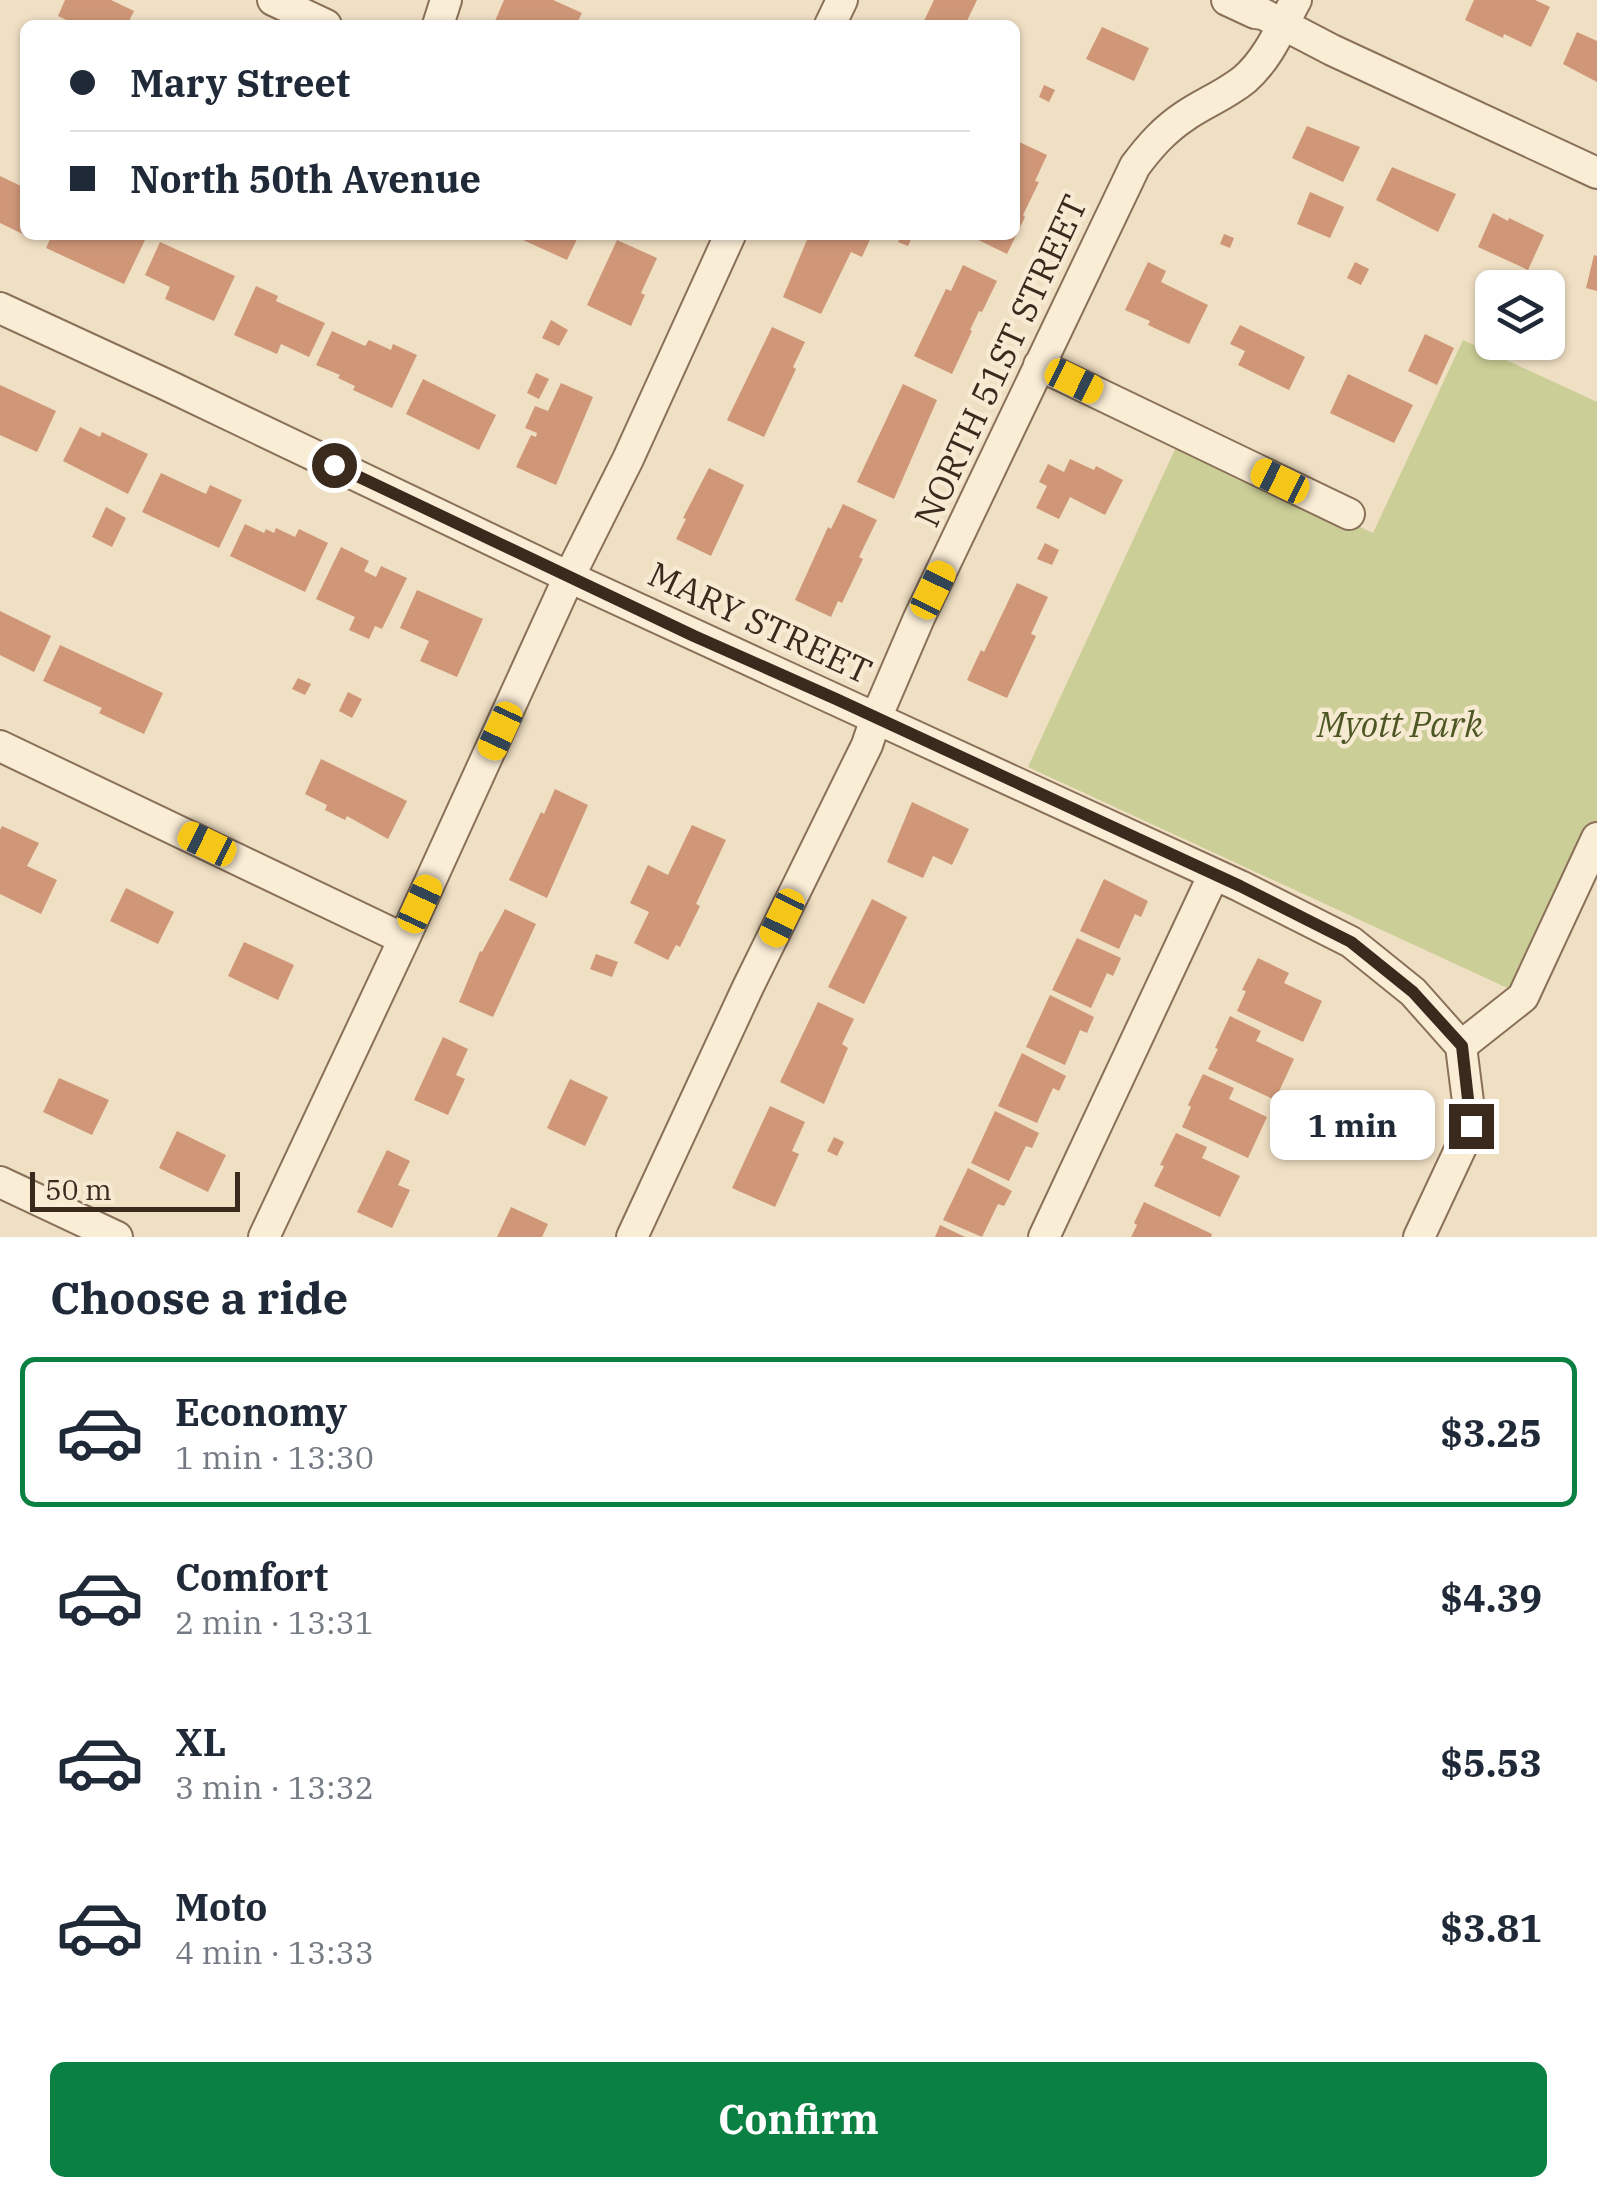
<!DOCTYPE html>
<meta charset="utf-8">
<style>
:root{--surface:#fff;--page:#f2f2f3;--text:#1f2937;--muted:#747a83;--line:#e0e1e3;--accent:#0b8043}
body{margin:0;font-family:"IBM Plex Serif",serif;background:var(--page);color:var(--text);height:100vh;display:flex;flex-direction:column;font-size:38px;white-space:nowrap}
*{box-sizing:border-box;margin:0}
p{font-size:32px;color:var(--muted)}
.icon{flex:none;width:55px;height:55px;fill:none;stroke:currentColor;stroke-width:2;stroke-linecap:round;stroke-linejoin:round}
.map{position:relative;height:1237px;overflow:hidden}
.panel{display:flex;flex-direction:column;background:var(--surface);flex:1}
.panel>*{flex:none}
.guide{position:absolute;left:20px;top:20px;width:1000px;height:220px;border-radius:15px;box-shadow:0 2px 8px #0004;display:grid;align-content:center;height:220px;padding:0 50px;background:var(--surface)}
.controls{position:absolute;left:1475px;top:270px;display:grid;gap:20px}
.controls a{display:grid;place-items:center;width:90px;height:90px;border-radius:15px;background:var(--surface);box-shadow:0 2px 8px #0004;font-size:50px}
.scale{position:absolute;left:30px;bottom:25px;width:210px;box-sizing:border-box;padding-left:10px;border:5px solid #3a2a1e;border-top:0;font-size:28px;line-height:35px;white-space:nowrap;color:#3a2a1e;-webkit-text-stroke:8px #f7ead3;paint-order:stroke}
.end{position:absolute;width:45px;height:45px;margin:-22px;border:12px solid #3a2a1e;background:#fff;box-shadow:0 0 0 5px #fff}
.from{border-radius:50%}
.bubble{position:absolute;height:70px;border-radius:15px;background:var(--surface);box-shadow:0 2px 8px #0004;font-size:32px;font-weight:700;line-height:70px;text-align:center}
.car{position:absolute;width:30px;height:60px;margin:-30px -15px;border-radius:12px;box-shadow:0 0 8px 2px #0007;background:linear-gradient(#f5c518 24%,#345 0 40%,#f5c518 0 76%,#345 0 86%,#f5c518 0)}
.guide b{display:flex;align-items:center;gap:35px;height:95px;font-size:38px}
.guide b+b{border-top:2px solid var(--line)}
.guide i{width:25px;height:25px;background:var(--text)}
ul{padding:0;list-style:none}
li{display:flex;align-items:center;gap:30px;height:150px;margin:0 20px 15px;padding:0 30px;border:5px solid transparent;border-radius:15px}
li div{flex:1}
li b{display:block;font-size:38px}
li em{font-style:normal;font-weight:700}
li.current{border-color:var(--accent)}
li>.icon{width:90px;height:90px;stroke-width:1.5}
h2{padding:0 50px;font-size:45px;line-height:120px}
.button{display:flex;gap:20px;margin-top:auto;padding:20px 50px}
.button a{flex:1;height:115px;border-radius:15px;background:var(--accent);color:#fff;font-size:40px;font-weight:700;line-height:115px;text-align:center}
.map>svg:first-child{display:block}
.green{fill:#cbce96}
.building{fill:#cf9778}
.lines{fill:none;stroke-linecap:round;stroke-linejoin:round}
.minor-casing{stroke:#8a7059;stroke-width:34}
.minor{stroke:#faedd6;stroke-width:30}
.route{stroke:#3a2a1e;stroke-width:12}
.labels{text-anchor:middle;stroke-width:9;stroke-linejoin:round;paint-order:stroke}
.street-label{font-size:35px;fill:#3a2a1e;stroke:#f7ead3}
.park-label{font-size:35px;font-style:italic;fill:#4d5724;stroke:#f7ead3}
</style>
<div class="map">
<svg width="1597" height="1237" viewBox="0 0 1597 1237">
<rect width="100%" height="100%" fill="#efdfc3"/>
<!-- green -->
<path class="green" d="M1463,340l134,62v448l-68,148 -501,-231 150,-324 195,90z"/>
<!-- building -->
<path class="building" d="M65,0h46l23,11 -7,14h-50l-19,-9z
M504,0h49l29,13 -6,12h-72l-9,-4z
M934,0h43l-12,25h-43z
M1474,0h61l15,7 -19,40 -27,-13 -1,4 -38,-18z
M1102,27l47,21 -15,33 -48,-22z
M1577,32l20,9v41l-34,-18z
M1044,85l11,5 -6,12 -10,-5z
M1307,126l53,21 -17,35 -51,-24z
M1015,140l32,15 -12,26 4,1 -16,33 2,2 -18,37 -39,-19h47z
M1392,167l64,27 -18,38 -62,-32z
M0,176l25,12v47h13l-3,5 -35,-17z
M1310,192l34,15 -14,31 -33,-14z
M1493,213l15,8 1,-3 35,17 -16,35 -50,-23z
M1224,234l10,4 -4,10 -10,-4z
M52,235h82l11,5 -21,44 -78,-36z
M512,235h67l-12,25z
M809,235h63l-10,22 -11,-5 -30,62 -38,-17z
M901,235h12l-5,11 -10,-4z
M617,240l40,18 -16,35 4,2 -14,31 -44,-21z
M160,242l75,34 -21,45 -49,-22 5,-12 -25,-12z
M1594,255l3,1v35l-11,-3z
M1148,262l18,9 -5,11 47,23 -19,39 -41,-19 2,-4 -25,-11z
M1355,262l14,7 -8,16 -14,-7z
M963,265l34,16 -15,31 -3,-1 -9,19 2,1 -20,43 -38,-18 32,-67 5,2z
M256,286l22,10 -2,5 49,22 -16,34 -28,-13 -4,10 -43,-19z
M551,320l17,10 -9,16 -17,-8z
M1240,325l65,32 -16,33 -51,-25 7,-14 -15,-7z
M772,327l33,15 -12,25 3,2 -32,68 -37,-17z
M332,331l33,15 4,-6 22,10 2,-6 24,11 -25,53 -39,-18 2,-4 -17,-8 2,-3 -24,-10z
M1425,334l29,14 -17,37 -29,-14z
M536,373l13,6 -10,20 -12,-6z
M1348,374l65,31 -19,38 -64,-30z
M423,379l73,36 -17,35 -73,-36z
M561,383l32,14 -37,88 -40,-18 15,-32 5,2 1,-4 -12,-5 10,-22 13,5z
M903,384l34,16 -43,99 -37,-17z
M0,385l56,26 -19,41 -37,-17z
M80,427l20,10 2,-5 46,22 -20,40 -65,-33z
M1070,459l24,11 2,-4 27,14 -18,35 -35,-18 -11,22 -23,-11 11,-22 -8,-4 9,-18 16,8z
M709,468l35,17 -33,71 -35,-17 10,-20 -3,-1z
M161,473l45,21 4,-9 32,15 -23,48 -77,-36z
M843,504l34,16 -18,37 4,2 -21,44 -4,-2 -7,16 -36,-17 33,-73 3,2z
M106,507l20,11 -14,29 -20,-10z
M245,524l19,9 2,-4 8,4 2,-5 19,9 4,-8 29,14 -23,49 -75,-36z
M1045,543l14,7 -7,15 -15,-6z
M341,547l28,14 -5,10 12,6 5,-11 26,12 -25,51 -7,-3 -6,13 -20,-9 6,-13 -39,-18z
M1017,583l31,14 -17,37 5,2 -29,62 -40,-18 14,-30 3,2z
M417,590l66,29 -26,58 -37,-16 9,-20 -29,-13z
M0,611l51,25 -17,36 -34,-17z
M60,645l103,48 -19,41 -45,-21 3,-5 -59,-27z
M298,678l13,6 -6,11 -13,-6z
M348,692l14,7 -10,19 -13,-7z
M321,759l86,42 -19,38 -41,-23 -2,4 -20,-10 2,-5 -22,-11z
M555,789l33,16 -41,93 -38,-18 32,-68 3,2z
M912,802l57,27 -17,36 -19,-9 -10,22 -36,-16z
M692,825l34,15 -30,64 4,2 -20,41 -4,-2 -8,15 -34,-17 15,-31 -19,-9 18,-38 20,10z
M2,826l37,17 -12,23 30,14 -16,34 -41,-20v-64z
M1104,879l44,22 -7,16 -6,-3 -16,35 -39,-18z
M126,888l48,24 -16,32 -48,-23z
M872,899l35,18 -43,87 -36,-17z
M505,909l31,15 -43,93 -34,-15 21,-51 2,1z
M1077,938l44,20 -8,18 -6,-3 -16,35 -39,-18z
M244,942l50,23 -16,35 -50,-24z
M596,954l22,8 -6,15 -22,-8z
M1258,958l31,15 -5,10 38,18 -19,41 -66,-31 9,-20 -4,-1z
M1050,995l44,22 -7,16 -7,-3 -15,35 -39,-18z
M818,1002l36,17 -12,25 6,4 -24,56 -44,-22z
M1230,1016l31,15 -5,10 38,18 -19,41 -67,-31 10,-20 -3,-1z
M443,1037l25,12 -12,26 9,4 -17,36 -34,-15z
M1022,1053l44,23 -7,15 -6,-3 -16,35 -39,-17z
M1203,1074l31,14 -5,11 38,18 -19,41 -66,-31 9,-20 -3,-2z
M59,1078l50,22 -17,35 -49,-23z
M570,1079l38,18 -23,49 -38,-18z
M770,1106l35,16 -13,29 7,3 -24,53 -43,-19z
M995,1111l44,22 -7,15 -6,-2 -17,35 -38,-18z
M177,1131l49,24 -18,37 -49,-24z
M1176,1133l31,14 -5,11 38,18 -20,41 -66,-31 10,-20 -4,-1z
M834,1137l10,5 -7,14 -10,-5z
M387,1150l23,11 -12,24 12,5 -18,38 -35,-16z
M968,1168l44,23 -8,15 -6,-2 -16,33 -39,-17z
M1144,1202l68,32 -1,3h-80l6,-12 -3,-2z
M511,1207l37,17 -6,13h-45z
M940,1225l25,12h-30z"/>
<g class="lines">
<defs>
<path id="minor" d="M273,0l53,25
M1227,0l28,13 8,1 69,36 265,123
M438,25l8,-25
M830,25l12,-25
M0,308l167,77 402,192 671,309 111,56 62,50 48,54
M1039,365l310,149
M0,746l404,193
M1461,1046l62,-49 74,-159
M0,1182l117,55
M264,1237l140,-298 165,-362 59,-118 102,-224
M632,1237l116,-250 119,-242 9,-27 43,-100 216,-452c15,-20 29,-36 50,-50 19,-13 42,-22 60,-37 24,-21 36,-52 51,-79
M1044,1237l170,-363
M1419,1237l52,-111 -10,-80"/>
</defs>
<!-- minor casing -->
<use href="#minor" class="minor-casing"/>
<!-- minor -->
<use href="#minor" class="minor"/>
</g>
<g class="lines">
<!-- route -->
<path class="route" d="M334,465l360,171 142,63 404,187 111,56 62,50 49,54 9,80"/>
</g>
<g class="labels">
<!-- street labels -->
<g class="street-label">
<text transform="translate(1001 361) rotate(-65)" y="12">NORTH 51ST STREET</text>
<text transform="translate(760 623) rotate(25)" y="12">MARY STREET</text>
</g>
<!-- park labels -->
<g class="park-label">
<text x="1400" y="737">Myott Park</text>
</g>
</g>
</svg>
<div class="controls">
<a><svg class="icon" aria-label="layers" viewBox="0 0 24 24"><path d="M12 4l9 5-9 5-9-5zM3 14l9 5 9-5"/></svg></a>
</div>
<div class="scale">50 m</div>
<i class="end from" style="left:334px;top:465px"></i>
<i class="end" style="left:1471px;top:1126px"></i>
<div class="bubble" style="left:1270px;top:1090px;width:165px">1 min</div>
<i class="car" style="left:1074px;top:381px;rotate:116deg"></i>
<i class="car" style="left:1280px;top:481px;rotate:296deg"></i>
<i class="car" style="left:933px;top:590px;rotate:26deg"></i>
<i class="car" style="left:500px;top:731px;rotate:205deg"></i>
<i class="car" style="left:207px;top:844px;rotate:296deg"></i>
<i class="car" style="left:420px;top:904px;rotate:25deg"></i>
<i class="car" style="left:782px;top:918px;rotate:206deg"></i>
<div class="guide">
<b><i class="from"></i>Mary Street</b>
<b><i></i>North 50th Avenue</b>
</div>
</div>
<section class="panel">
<h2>Choose a ride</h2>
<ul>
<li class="current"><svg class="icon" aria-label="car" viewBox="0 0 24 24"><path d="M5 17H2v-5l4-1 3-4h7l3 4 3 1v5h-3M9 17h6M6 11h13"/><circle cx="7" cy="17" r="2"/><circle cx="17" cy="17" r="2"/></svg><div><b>Economy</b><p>1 min · 13:30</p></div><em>$3.25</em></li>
<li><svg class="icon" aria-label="car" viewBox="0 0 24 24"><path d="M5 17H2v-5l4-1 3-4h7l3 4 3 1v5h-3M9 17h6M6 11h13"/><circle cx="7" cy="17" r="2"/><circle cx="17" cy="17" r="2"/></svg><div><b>Comfort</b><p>2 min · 13:31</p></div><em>$4.39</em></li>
<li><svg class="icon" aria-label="car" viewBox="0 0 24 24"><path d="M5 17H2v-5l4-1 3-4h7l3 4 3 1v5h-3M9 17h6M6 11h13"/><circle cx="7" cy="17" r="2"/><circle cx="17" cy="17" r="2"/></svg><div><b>XL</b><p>3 min · 13:32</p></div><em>$5.53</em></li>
<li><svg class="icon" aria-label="car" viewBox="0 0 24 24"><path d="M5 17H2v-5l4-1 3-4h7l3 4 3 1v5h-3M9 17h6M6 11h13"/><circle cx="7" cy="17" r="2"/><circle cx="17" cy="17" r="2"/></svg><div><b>Moto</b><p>4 min · 13:33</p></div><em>$3.81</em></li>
</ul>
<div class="button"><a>Confirm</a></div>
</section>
